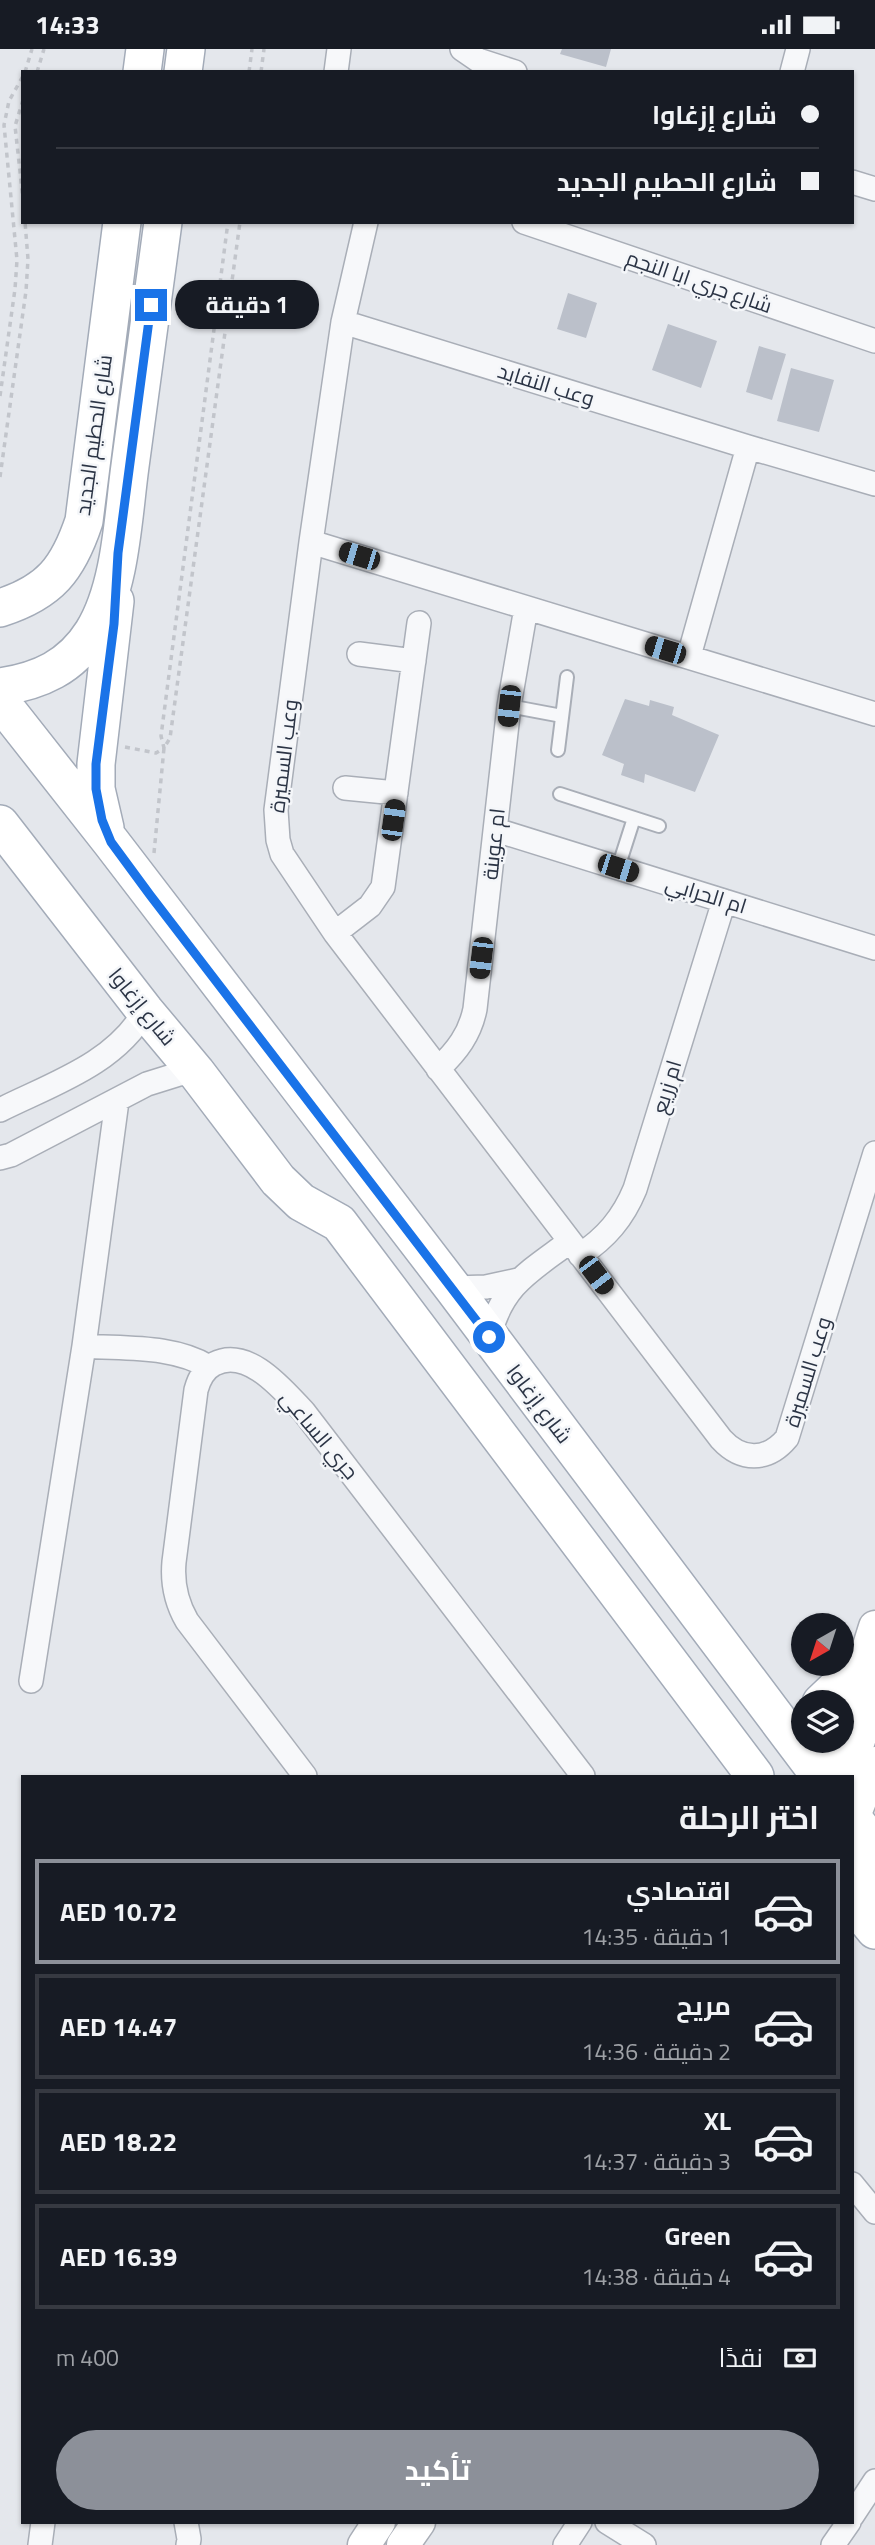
<!DOCTYPE html>
<html lang="ar">
<meta charset="utf-8">
<style>
:root{--surface:#171b24;--page:#242831;--text:#f1f3f6;--muted:#9ea1a6;--line:#363941;--accent:#8c9099}
body{margin:0;font-family:"Titillium Web",Cairo,sans-serif;background:var(--page);color:var(--text);direction:rtl;height:100vh;display:flex;flex-direction:column;font-size:26px;white-space:nowrap}
*{box-sizing:border-box;margin:0}
p{font-size:23px;color:var(--muted)}
.icon{flex:none;width:38px;height:38px;fill:none;stroke:currentColor;stroke-width:2;stroke-linecap:round;stroke-linejoin:round}
.map{position:relative;flex:1;overflow:hidden;direction:ltr}
.sheet{position:absolute;left:21px;top:1726px;width:833px;height:749px;display:flex;flex-direction:column;background:var(--surface);border-radius:0px;box-shadow:0 2px 5px #0004;direction:rtl}
.sheet>*{flex:none}
.guide{position:absolute;left:21px;top:21px;width:833px;height:154px;border-radius:0px;box-shadow:0 2px 5px #0004;direction:rtl;display:grid;align-content:center;height:154px;padding:0 35px;background:var(--surface)}
.needle{width:46px;rotate:219deg}
.buttons{position:absolute;left:791px;top:1564px;display:grid;gap:14px}
.buttons a{display:grid;place-items:center;width:63px;height:63px;border-radius:50%;background:var(--surface);box-shadow:0 2px 5px #0004;font-size:35px}
.end{position:absolute;width:32px;height:32px;margin:-16px;border:9px solid #1a73e8;background:#fff;box-shadow:0 0 0 4px #fff}
.from{border-radius:50%}
.bubble{position:absolute;height:49px;border-radius:24px;background:var(--surface);box-shadow:0 2px 5px #0004;font-size:23px;font-weight:700;line-height:49px;text-align:center;direction:rtl}
.car{position:absolute;width:21px;height:42px;margin:-21px -10px;border-radius:9px;box-shadow:0 0 5px 2px #0007;background:linear-gradient(#222 24%,#8ab4d8 0 40%,#222 0 76%,#8ab4d8 0 86%,#222 0)}
.guide b{display:flex;align-items:center;gap:24px;height:66px;font-size:26px}
.guide b+b{border-top:2px solid var(--line)}
.guide i{width:18px;height:18px;background:var(--text)}
ul{padding:0;list-style:none}
li{display:flex;align-items:center;gap:21px;height:105px;margin:0 14px 10px;padding:0 21px;border:4px solid var(--line);border-radius:0px}
li div{flex:1}
li b{display:block;font-size:26px}
li em{font-style:normal;font-weight:700}
li.selected{border-color:var(--accent)}
li>.icon{width:63px;height:63px;stroke-width:1.5}
h2{padding:0 35px;font-size:32px;line-height:84px}
.pay{display:flex;align-items:center;gap:18px;height:77px;padding:0 35px;font-size:26px}
.pay p{margin-inline-start:auto}
.cta{display:flex;gap:14px;margin-top:auto;padding:14px 35px}
.cta a{flex:1;height:80px;border-radius:42px;background:var(--accent);color:#fff;font-size:28px;font-weight:700;line-height:80px;text-align:center}
.status{display:flex;justify-content:space-between;align-items:center;height:49px;padding:0 35px;background:var(--surface);direction:ltr}
.status svg{height:19px;fill:currentColor}
.map>svg:first-child{display:block}
.building{fill:#bbc0ca}
.lines{fill:none;stroke-linecap:round;stroke-linejoin:round}
.lane-casing{stroke:#a9aeb7;stroke-width:16}
.street-casing{stroke:#a9aeb7;stroke-width:26}
.secondary-casing{stroke:#a9aeb7;stroke-width:35}
.primary-casing{stroke:#a3abb8;stroke-width:40}
.path{stroke:#c2c5cb;stroke-width:3.5;stroke-dasharray:5 5;stroke-linecap:butt}
.lane{stroke:#f7f8fa;stroke-width:12}
.street{stroke:#f7f8fa;stroke-width:23}
.secondary{stroke:#fff;stroke-width:32}
.primary{stroke:#fff;stroke-width:37}
.route{stroke:#1a73e8;stroke-width:9}
.labels{text-anchor:middle;stroke-width:5;stroke-linejoin:round;paint-order:stroke}
.street-label{font-size:21px;fill:#2b3445;stroke:#f4f6f9}
</style>
<div class="status"><b>14:33</b><svg viewBox="0 0 49 12"><path d="M0 12V9h3v3zM5 12V6h3v6zM10 12V3h3v9zM15 12V0h3v12zM26 1h20v11H26zM47 4h2v5h-2z"/></svg></div>
<div class="map">
<svg width="875" height="2496" viewBox="0 0 875 2496">
<rect width="100%" height="100%" fill="#e4e7ec"/>
<!-- building -->
<path class="building" d="M562,0h49l-5,18 -46,-13z
M568,244l29,10 -11,35 -29,-9z
M668,275l49,17 -16,47 -49,-18z
M759,297l27,8 -14,46 -26,-8z
M791,319l43,12 -15,52 -42,-11z
M625,650l24,7 1,-6 24,7 -2,8 47,20 -24,57 -50,-18 -1,9 -23,-8 3,-11 -22,-9z"/>
<g class="lines">
<defs>
<path id="lane" d="M509,657l53,10
M558,701l9,-73
M560,745l99,32
M618,819l16,-50"/>
<path id="street" d="M462,0l16,11 37,12
M336,23l3,-23
M792,23l6,-23
M852,133l23,7
M366,173l-23,100 -32,220 -35,268 2,30 4,14 53,79 386,506c20,22 46,23 66,-1l88,-285
M524,173l351,119
M343,273l405,125 127,37
M311,493l564,172
M359,605l55,7
M689,607l59,-209
M345,739l51,5
M496,781l379,118
M335,884l35,-27 13,-19 36,-264
M438,1020c19,-18 32,-35 37,-60l34,-303 17,-98
M0,1061c52,-26 115,-46 145,-99
M0,1109l11,-3 136,-71 32,-10 17,-2
M580,1206c26,-17 43,-37 55,-66l89,-288
M453,1239l33,-1 32,-7
M489,1288c13,-52 40,-65 80,-95
M84,1297c41,3 89,-1 125,21
M31,1632l53,-335 33,-245
M305,1727l-118,-155c-11,-19 -15,-37 -13,-59l22,-172c3,-11 8,-21 18,-26 34,-18 70,27 90,48l279,364
M852,2135l23,28
M852,2467l23,-35
M186,2473l3,17 -1,6
M607,2473l37,23
M40,2496l3,-23
M565,2496l15,-23
M833,2496l16,-23"/>
<path id="secondary" d="M842,1668l22,-55 11,-35
M818,1727l14,-35
M852,1772l23,-58
M364,2496l15,-23
M403,2496l16,-23"/>
<path id="primary" d="M142,23l3,-23
M183,23l3,-23
M0,559c50,-16 68,-39 84,-87l38,-299
M0,638c40,-6 71,-20 93,-55 28,-45 30,-115 37,-166 11,-81 22,-163 33,-244
M0,652l111,141 342,446 367,488
M0,775l145,187 51,61 82,108 23,22 38,21 9,12 407,541
M105,779l-9,-39v-25l19,-163
M821,1654l43,-41
M844,1727l31,-90
M852,1768l23,30
M852,1810l23,28
M852,1853l23,28"/>
</defs>
<!-- lane casing -->
<use href="#lane" class="lane-casing"/>
<!-- street casing -->
<use href="#street" class="street-casing"/>
<!-- secondary casing -->
<use href="#secondary" class="secondary-casing"/>
<!-- primary casing -->
<use href="#primary" class="primary-casing"/>
<!-- path -->
<path class="path" d="M25,23l7,-23
M37,23l7,-23
M249,23l3,-23
M261,23l3,-23
M23,51l-8,26 8,73
M0,347l15,-107 2,-29 -13,-135 5,-24 14,-25
M0,428l26,-186 2,-32 -3,-37
M125,698l31,6 8,-5 -3,-12 67,-514
M154,804l10,-105 6,-10 70,-516"/>
<!-- lane -->
<use href="#lane" class="lane"/>
<!-- street -->
<use href="#street" class="street"/>
<!-- secondary -->
<use href="#secondary" class="secondary"/>
<!-- primary -->
<use href="#primary" class="primary"/>
</g>
<g class="lines">
<!-- route -->
<path class="route" d="M151,256l-33,248 -4,71 -18,140v25l6,31 9,22 39,53 339,442"/>
</g>
<g class="labels">
<!-- street labels -->
<g class="street-label">
<text transform="translate(699 233) rotate(19)" y="7">شارع جري ابا النجم</text>
<text transform="translate(546 336) rotate(17)" y="7">وعب النفايد</text>
<text transform="translate(94 386) rotate(-82)" y="7">شارع الحطيم الجديد</text>
<text transform="translate(284 707) rotate(-83)" y="7">وعب السميرة</text>
<text transform="translate(494 795) rotate(-84)" y="7">ام عوينة</text>
<text transform="translate(706 846) rotate(17)" y="7">ام الحرابي</text>
<text transform="translate(142 958) rotate(51)" y="7">شارع إزغاوا</text>
<text transform="translate(667 1038) rotate(-73)" y="7">ام زريع</text>
<text transform="translate(808 1323) rotate(-73)" y="7">وعب السميرة</text>
<text transform="translate(539 1355) rotate(53)" y="7">شارع إزغاوا</text>
<text transform="translate(319 1386) rotate(50)" y="7">جري الساعي</text>
</g>
</g>
</svg>
<div class="buttons">
<a><svg class="needle" viewBox="-14 -14 28 28"><path d="M0-13l5 13h-10z" fill="#e53935"/><path d="M0 13l5-13h-10z" fill="#9ea1a6"/></svg></a>
<a><svg class="icon" aria-label="layers" viewBox="0 0 24 24"><path d="M12 4l9 5-9 5-9-5zM3 14l9 5 9-5"/></svg></a>
</div>
<i class="end from" style="left:489px;top:1288px"></i>
<i class="end" style="left:151px;top:256px"></i>
<div class="bubble" style="left:175px;top:231px;width:144px">1 دقيقة</div>
<i class="car" style="left:359px;top:507px;rotate:287deg"></i>
<i class="car" style="left:665px;top:601px;rotate:287deg"></i>
<i class="car" style="left:509px;top:657px;rotate:186deg"></i>
<i class="car" style="left:393px;top:771px;rotate:8deg"></i>
<i class="car" style="left:618px;top:819px;rotate:108deg"></i>
<i class="car" style="left:481px;top:909px;rotate:187deg"></i>
<i class="car" style="left:596px;top:1226px;rotate:143deg"></i>
<div class="guide">
<b><i class="from"></i>شارع إزغاوا</b>
<b><i></i>شارع الحطيم الجديد</b>
</div>
<section class="sheet">
<h2>اختر الرحلة</h2>
<ul>
<li class="selected"><svg class="icon" aria-label="car" viewBox="0 0 24 24"><path d="M5 17H2v-5l4-1 3-4h7l3 4 3 1v5h-3M9 17h6M6 11h13"/><circle cx="7" cy="17" r="2"/><circle cx="17" cy="17" r="2"/></svg><div><b>اقتصادي</b><p>1 دقيقة · 14:35</p></div><em>AED 10.72</em></li>
<li><svg class="icon" aria-label="car" viewBox="0 0 24 24"><path d="M5 17H2v-5l4-1 3-4h7l3 4 3 1v5h-3M9 17h6M6 11h13"/><circle cx="7" cy="17" r="2"/><circle cx="17" cy="17" r="2"/></svg><div><b>مريح</b><p>2 دقيقة · 14:36</p></div><em>AED 14.47</em></li>
<li><svg class="icon" aria-label="car" viewBox="0 0 24 24"><path d="M5 17H2v-5l4-1 3-4h7l3 4 3 1v5h-3M9 17h6M6 11h13"/><circle cx="7" cy="17" r="2"/><circle cx="17" cy="17" r="2"/></svg><div><b>XL</b><p>3 دقيقة · 14:37</p></div><em>AED 18.22</em></li>
<li><svg class="icon" aria-label="car" viewBox="0 0 24 24"><path d="M5 17H2v-5l4-1 3-4h7l3 4 3 1v5h-3M9 17h6M6 11h13"/><circle cx="7" cy="17" r="2"/><circle cx="17" cy="17" r="2"/></svg><div><b>Green</b><p>4 دقيقة · 14:38</p></div><em>AED 16.39</em></li>
</ul>
<div class="pay"><svg class="icon" aria-label="cash" viewBox="0 0 24 24"><path d="M3 7h18v10H3z"/><circle cx="12" cy="12" r="2"/></svg>نقدًا<p>400 m</p></div>
<div class="cta"><a>تأكيد</a></div>
</section>
</div>
